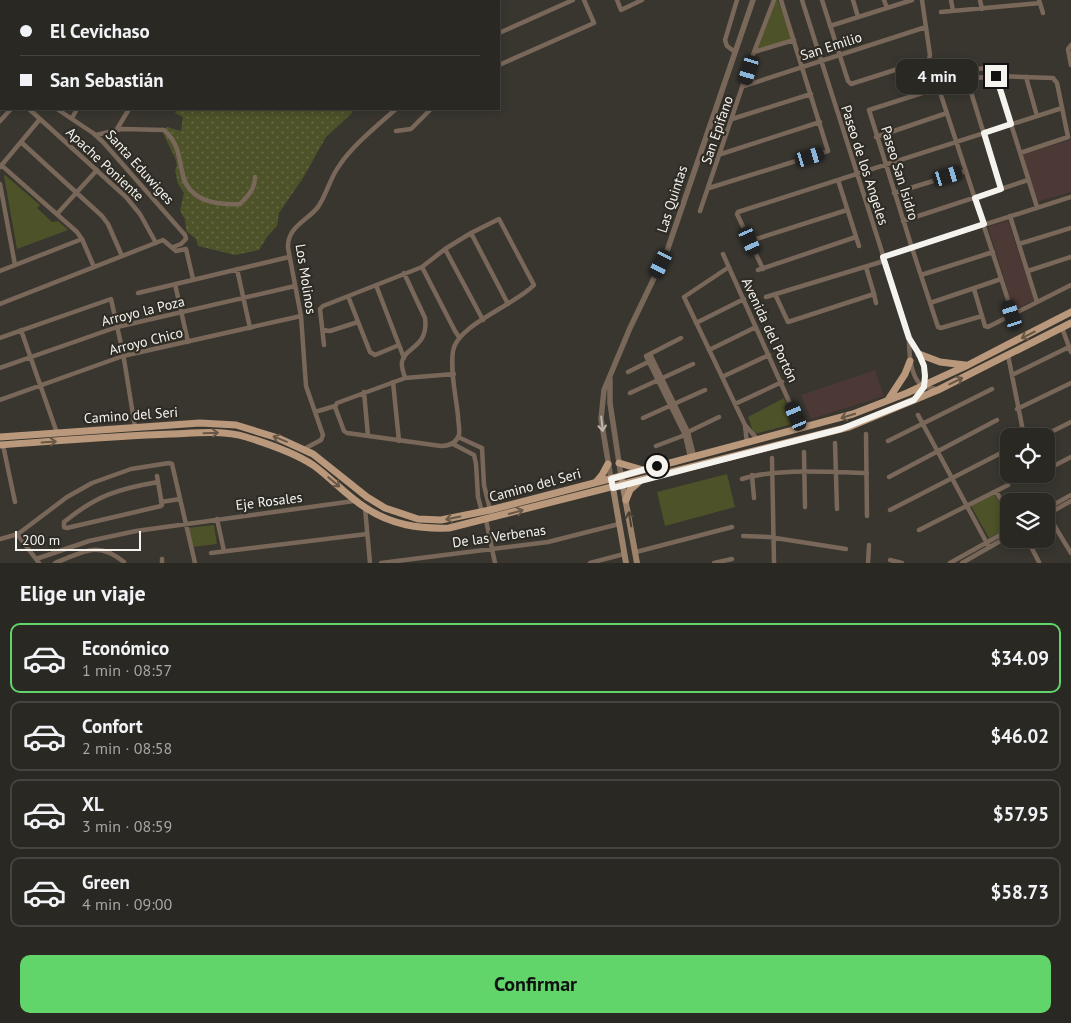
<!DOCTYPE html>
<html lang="es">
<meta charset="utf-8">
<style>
:root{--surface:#2a2823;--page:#363430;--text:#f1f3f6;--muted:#a5a6a6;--line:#464441;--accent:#61d46a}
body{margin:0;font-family:"PT Sans",sans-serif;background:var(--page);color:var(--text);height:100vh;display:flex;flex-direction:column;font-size:19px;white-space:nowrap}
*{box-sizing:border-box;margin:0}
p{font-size:16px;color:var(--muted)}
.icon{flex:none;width:28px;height:28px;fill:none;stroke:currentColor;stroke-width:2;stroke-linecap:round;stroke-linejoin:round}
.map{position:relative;height:563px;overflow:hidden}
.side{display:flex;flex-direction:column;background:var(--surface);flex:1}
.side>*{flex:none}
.banner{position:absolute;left:0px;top:0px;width:500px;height:110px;box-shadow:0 2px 8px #0003,0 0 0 1px var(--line);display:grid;align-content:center;height:110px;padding:0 20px;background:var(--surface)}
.tools{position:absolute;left:1000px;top:428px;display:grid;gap:10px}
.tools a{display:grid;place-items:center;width:55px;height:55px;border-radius:10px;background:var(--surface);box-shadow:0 2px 8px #0003,0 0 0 1px var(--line);font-size:25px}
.scale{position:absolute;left:15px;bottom:12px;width:126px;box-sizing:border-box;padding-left:5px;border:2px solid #f5f3ee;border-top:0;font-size:14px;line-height:18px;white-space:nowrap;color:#f5f3ee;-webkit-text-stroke:4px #2e2c25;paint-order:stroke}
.end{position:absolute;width:22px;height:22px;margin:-11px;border:6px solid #f5f3ee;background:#111;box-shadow:0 0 0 2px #111}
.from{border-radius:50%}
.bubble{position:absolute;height:35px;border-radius:10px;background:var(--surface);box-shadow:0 2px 8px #0003,0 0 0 1px var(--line);font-size:16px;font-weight:600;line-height:35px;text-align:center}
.car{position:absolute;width:15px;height:30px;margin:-15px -8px;border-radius:6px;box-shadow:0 0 4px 1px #0007;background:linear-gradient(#222 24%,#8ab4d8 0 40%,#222 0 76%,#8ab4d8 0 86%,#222 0)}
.banner b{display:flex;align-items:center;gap:18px;height:48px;font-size:19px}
.banner b+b{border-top:1px solid var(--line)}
.banner i{width:12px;height:12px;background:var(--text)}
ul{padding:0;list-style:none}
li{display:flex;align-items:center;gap:15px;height:70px;margin:0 10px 8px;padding:0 10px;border:2px solid var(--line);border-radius:10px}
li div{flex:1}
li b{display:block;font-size:19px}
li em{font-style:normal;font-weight:600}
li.selected{border-color:var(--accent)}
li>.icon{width:45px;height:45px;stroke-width:1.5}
h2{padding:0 20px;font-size:22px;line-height:60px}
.cta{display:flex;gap:10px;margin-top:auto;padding:10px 20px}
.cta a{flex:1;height:58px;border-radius:10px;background:var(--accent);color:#111;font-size:20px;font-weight:600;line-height:58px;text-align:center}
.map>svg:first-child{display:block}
.education{fill:#4c3834}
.grass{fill:url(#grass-dots)}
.park{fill:#4d5229}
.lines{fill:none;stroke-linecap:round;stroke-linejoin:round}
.minor{stroke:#79685a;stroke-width:4.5}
.tertiary{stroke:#79685a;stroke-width:5.5}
.secondary{stroke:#9e836c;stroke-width:6}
.primary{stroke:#ba987b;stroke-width:7}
.oneway{stroke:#665747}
.oneway2{stroke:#bdb4ab}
.oneway3{stroke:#4a4237}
.route{stroke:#f5f3ee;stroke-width:6}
.labels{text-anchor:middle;stroke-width:4.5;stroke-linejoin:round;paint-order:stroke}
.street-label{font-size:14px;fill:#f5f3ee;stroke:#2e2c25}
</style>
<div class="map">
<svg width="1071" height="563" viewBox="0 0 1071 563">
<defs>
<pattern id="grass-dots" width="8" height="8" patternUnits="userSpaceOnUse" patternTransform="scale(1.25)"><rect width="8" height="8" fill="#4d5229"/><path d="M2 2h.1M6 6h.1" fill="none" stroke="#676b48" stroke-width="1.8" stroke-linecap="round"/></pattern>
</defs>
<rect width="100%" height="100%" fill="#38362f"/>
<!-- education -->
<path class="education" d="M1071,140v52l-35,10 -13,-48z
M1008,221l26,79 -20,10 -26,-83z
M875,370l9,26 -73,23 -10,-24z"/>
<!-- grass -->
<path class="grass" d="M208,0h234l-234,1z
M177,109h177l-4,6 -24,22 -23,41 -24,35 -2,13 -10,11 -8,13 -24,5 -37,-9 -2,-7 -10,-8 -1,-12 -5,-8 4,-18 -6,-9 -3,-14 2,-4 -2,-8 -12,-25 4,-6 14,4 2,-14 -8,-4z"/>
<!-- park -->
<path class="park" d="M775,0h3l14,39 -36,11z
M5,175l35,30 -3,3 15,14 6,-1 10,9 -51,19 -13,-73z
M784,398l12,25 -42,11 -6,-17z
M727,474l8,33 -70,19 -8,-34z
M994,494l15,25v8l-20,11 -18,-32z
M214,525l3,19 -25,3 -5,-19z"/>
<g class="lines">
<!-- minor -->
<path class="minor" d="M16,0l1,1
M106,0l3,1
M617,0l4,10 21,-10
M802,0l107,337c13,20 24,39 7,61
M822,0l26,81 3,3 78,-25 1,-4 -8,-55
M853,0l5,17
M884,0l3,8
M951,0l2,11
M980,0l2,9
M1039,0l4,13
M130,1v-1
M144,1v-1
M182,1v-1
M463,1v-1
M491,1l1,-1
M941,12l99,-9
M830,26l82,-26
M499,33l74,-33
M1071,45l-3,4 3,16
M735,52l-8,-6 -2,-6 12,-40
M754,52l40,-12
M0,58l1,1
M499,65l95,-42 -10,-23
M986,68l-42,5 -5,3 -1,10 75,229
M996,76l41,131
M1026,77l11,39
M0,83l1,1
M744,86l182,-59
M970,89l31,100
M29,109l97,88 14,17 16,29
M57,109l36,24 10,9 82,93 1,4 -5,5 -8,3
M72,118l5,-9
M732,119l79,-25
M0,121l11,-12
M117,129l12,-20
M396,131l15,-2 20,-20
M96,135l26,-6 42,1c6,5 10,11 13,19 3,10 4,20 7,30 8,23 35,26 56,25 8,-8 15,-15 15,-27
M876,137l71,-24
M21,142l81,74 6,8 14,32
M721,154l99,-32
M1,165l76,67 5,7 12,28
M0,167l40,-48
M838,180l21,66
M0,184l15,81
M709,188l119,-37 -47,-151
M894,193l72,-22
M700,211l54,-159 20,-52
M57,214l40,-44
M1010,216l27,86
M903,221l125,-41
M471,233l37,71
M750,241l97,-31
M1019,244l52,-16
M445,249l38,71
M723,254l73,163
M883,257l188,-60
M422,267l33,64 4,6
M729,267l-45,30 61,128 13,15
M237,269l13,59
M763,269l-26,-55 1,-2 324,-104
M758,270l98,-33
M0,271l82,-32
M1028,271l43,-14
M404,273l21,45c4,30 -21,29 -23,44 -1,5 2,12 3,16
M921,275l72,-23
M175,284l13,58
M376,285l28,73
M974,289l11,37 3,1 83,-42
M138,293l151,-36
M775,294l13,28 86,-28 -8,-27
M874,294l2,9
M348,296l22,56 5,3 24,-10
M766,297l118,-36
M930,303l71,-24
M0,304l163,-64 13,11 10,-2 7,30
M982,316l-41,12 -3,-1 -26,-79 -43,-138 97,-31 30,-3 57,2 4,5 11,54 -48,16
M696,323l48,-24
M1062,328l9,24
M21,330l36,103
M323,330l7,1 28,-9
M0,338l111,-39 12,54 12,74
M681,338l-35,18 39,79 5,22
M909,339c0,14 1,36 12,46 4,3 11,3 16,4
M324,345l-4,-36 3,-3 99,-39 23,-18 26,-16 28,-14 35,66c-19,20 -77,40 -81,66 -3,21 3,45 5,65 0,6 2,13 1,19 -3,9 -10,11 -18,11l-94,-13 -3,-2 -9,-24 2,-4 68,-25 49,-4
M709,350l47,-23
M650,354l38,78 6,24
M1008,355l16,81
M0,368l117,-41 178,-41
M628,372l20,-10
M1012,375l57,-28
M722,377l47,-22
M393,382l6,59
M364,392l4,44
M630,393l63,-29
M0,400l123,-44 178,-40
M735,404l47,-22
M1017,409l54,-26
M315,412l20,-6
M918,415l71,132
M643,418l62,-28
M745,426l2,17
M866,434l1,82
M1043,436l28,-14
M458,437l24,11
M888,441l104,-52
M835,443l2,66
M453,444l21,11 2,9 2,33 4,15
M3,445l12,57
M656,446l29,-11 3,-3 31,-15
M482,448l2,37 6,25
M304,449l17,-9 2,-5 -17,-49 -5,-70 -13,-68c-1,-21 19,-27 30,-41 9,-13 12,-29 21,-41 13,-20 39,-41 57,-57
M804,452l1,55
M772,458l2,105
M1046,470l25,-13
M1031,474l4,2 5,-2
M752,475l2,23
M157,476l5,29 -1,1 -94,22 -3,-1v-5c32,-26 53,-33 94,-40
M889,477l108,-57
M742,479c34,-11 88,-7 125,-6
M996,491l13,24
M161,502l19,-3
M365,508l5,55
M1046,509l25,-14
M890,510l111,-57
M1046,515l25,-14
M1048,515l23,38
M217,519l7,32
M486,520l9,43
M919,530l89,-45
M17,534l22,29
M743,536l26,1 77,12
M0,539l18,-5 49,-37 25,-14 39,-14 38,-6 3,1 23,99
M1027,539l12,23
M636,552l96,-25
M211,553l156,-19
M36,559l53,-18 47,-10 218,-30
M162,559v4
M890,560l12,3
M55,563c29,-11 42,-23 69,-1
M381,563l167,-21 71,-18
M590,563l34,-9
M714,563l18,-4
M868,563l1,-18
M950,563l59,-33
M962,563l47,-27"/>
<!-- tertiary -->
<path class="tertiary" d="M63,1v-1
M0,72l1,-1
M610,379v24l11,73
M611,479l-10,-60 3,-29 26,-62 37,-77 86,-251"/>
<!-- secondary -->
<path class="secondary" d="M621,476l16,87
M612,482l14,81"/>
<!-- primary -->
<path class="primary" d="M919,354l21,8 25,3
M888,400l17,-26 5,-13
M0,437l200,-14 36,2 42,13 35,16 54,43 18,11 33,11 23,1 49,-10 131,-34 232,-62 54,-21 61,-28 103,-53
M0,445c57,-4 114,-9 171,-11 25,-1 51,-4 75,3 23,7 47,15 67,28 18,13 34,31 53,43 26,17 53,21 83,20l400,-101 89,-37 133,-67
M619,463l24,7
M596,482l6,-7 6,-11
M626,500l4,-10 9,-8"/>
</g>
<!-- one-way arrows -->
<defs><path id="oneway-shaft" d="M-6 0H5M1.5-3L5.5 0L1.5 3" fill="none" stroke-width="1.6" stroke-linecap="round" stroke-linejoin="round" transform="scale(1.25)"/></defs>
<g class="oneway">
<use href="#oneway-shaft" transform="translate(1028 335) rotate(153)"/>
<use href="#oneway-shaft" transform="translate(956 381) rotate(-26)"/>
<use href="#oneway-shaft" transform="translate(848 416) rotate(163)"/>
<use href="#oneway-shaft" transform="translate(211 433) rotate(-2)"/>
<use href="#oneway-shaft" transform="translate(280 439) rotate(-158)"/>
<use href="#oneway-shaft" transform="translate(49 442) rotate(-4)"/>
<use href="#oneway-shaft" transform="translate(334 482) rotate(40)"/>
<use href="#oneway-shaft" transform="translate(516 512) rotate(-15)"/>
<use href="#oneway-shaft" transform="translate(453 518) rotate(169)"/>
</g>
<use class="oneway2" href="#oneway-shaft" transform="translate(602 424) rotate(84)"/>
<use class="oneway3" href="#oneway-shaft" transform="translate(630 519) rotate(-100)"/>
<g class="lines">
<!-- route -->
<path class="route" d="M657,466l-46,13 2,9 228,-59 73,-29 10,-13 1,-11 -1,-10 -5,-12 -10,-16 -26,-81 101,-33 -9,-26 26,-9 -17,-56 27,-9 -15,-48"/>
</g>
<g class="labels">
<!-- street labels -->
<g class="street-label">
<text transform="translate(831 46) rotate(-18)" y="5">San Emilio</text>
<text transform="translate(717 130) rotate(-71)" y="5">San Epifano</text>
<text transform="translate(105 164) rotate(43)" y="5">Apache Poniente</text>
<text transform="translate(865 165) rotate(72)" y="5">Paseo de los Angeles</text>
<text transform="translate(140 167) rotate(48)" y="5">Santa Eduwiges</text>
<text transform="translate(900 173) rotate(73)" y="5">Paseo San Isidro</text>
<text transform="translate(672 199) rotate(-72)" y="5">Las Quintas</text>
<text transform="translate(306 279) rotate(81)" y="5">Los Molinos</text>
<text transform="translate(143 311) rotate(-14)" y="5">Arroyo la Poza</text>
<text transform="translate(770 330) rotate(65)" y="5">Avenida del Portón</text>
<text transform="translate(146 341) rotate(-14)" y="5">Arroyo Chico</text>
<text transform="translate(131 415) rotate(-4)" y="5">Camino del Seri</text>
<text transform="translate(535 485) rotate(-15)" y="5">Camino del Seri</text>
<text transform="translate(269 501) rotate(-7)" y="5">Eje Rosales</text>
<text transform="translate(499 536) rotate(-8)" y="5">De las Verbenas</text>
</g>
</g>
</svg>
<div class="tools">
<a><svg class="icon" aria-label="locate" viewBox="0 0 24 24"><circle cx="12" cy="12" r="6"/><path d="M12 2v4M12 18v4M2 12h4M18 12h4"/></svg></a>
<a><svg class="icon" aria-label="layers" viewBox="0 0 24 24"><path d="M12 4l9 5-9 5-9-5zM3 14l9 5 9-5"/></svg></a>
</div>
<div class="scale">200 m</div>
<i class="end from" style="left:657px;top:466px"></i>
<i class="end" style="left:996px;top:76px"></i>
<div class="bubble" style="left:896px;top:59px;width:82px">4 min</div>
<i class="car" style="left:749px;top:70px;rotate:197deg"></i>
<i class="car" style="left:810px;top:157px;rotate:73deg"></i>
<i class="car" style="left:948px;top:176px;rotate:73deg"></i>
<i class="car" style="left:750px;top:241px;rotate:156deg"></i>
<i class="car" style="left:661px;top:264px;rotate:206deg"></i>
<i class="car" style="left:1012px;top:315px;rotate:342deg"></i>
<i class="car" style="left:796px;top:416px;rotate:337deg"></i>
<div class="banner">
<b><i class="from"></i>El Cevichaso</b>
<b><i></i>San Sebastián</b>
</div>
</div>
<section class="side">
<h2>Elige un viaje</h2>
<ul>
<li class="selected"><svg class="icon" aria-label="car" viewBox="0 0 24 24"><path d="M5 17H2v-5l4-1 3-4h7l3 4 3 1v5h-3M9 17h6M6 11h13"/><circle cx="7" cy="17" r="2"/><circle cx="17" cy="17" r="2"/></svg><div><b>Económico</b><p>1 min · 08:57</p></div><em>$34.09</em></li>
<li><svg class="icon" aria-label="car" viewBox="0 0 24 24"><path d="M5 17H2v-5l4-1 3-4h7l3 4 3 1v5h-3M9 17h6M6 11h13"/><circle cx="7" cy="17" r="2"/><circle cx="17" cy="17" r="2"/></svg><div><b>Confort</b><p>2 min · 08:58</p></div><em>$46.02</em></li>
<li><svg class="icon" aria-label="car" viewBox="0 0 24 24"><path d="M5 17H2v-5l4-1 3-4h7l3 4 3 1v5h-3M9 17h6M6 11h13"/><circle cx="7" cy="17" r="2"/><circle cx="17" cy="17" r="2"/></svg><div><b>XL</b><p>3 min · 08:59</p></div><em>$57.95</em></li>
<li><svg class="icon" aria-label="car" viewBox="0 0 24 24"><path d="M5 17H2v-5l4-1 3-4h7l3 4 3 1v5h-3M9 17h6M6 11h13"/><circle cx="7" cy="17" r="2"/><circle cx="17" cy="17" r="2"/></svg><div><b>Green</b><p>4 min · 09:00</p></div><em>$58.73</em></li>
</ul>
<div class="cta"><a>Confirmar</a></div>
</section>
